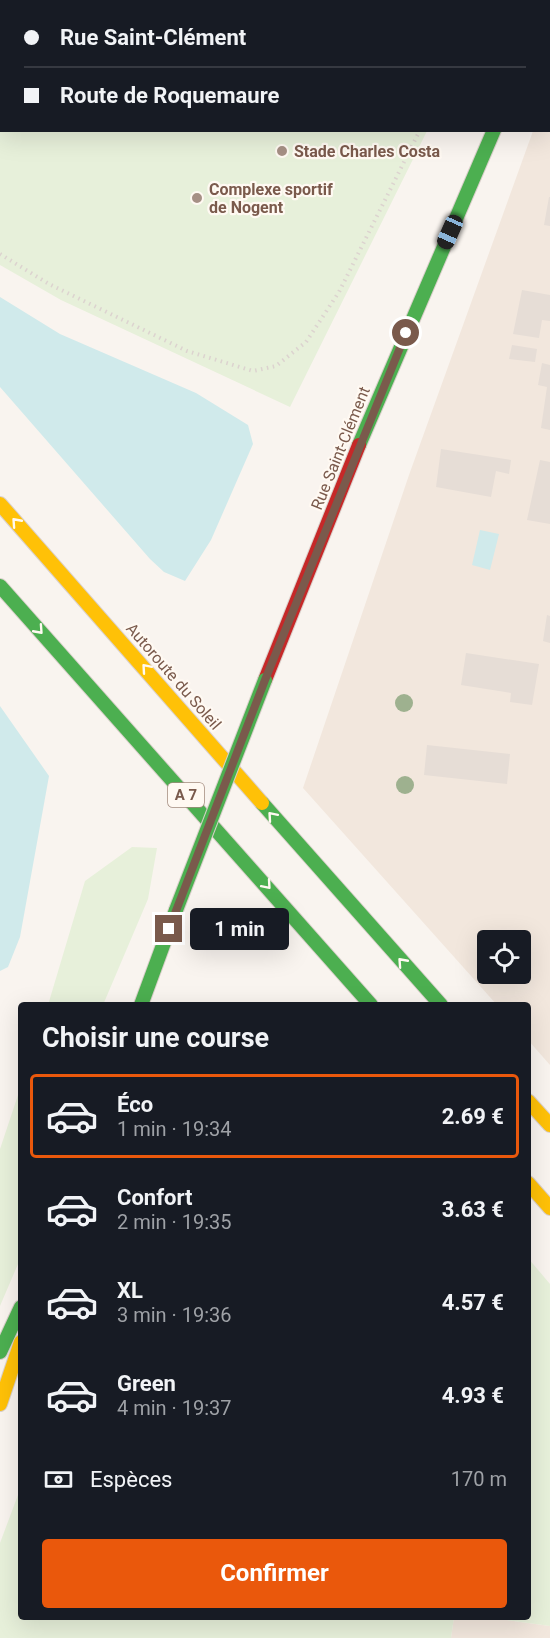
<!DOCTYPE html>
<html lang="fr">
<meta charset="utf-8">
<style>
:root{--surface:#171b24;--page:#242831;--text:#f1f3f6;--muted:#9ea1a6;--line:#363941;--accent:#ea580c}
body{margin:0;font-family:Roboto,sans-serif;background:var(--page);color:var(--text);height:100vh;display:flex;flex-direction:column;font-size:22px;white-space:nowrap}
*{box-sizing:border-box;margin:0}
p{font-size:20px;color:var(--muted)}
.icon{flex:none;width:33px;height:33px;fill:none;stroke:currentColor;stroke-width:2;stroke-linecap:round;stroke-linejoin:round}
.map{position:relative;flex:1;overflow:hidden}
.details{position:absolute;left:18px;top:1002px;width:513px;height:618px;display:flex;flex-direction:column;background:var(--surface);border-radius:6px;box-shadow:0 6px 24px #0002}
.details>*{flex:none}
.banner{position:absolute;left:0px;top:0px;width:550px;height:132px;box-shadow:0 6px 24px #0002;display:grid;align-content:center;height:132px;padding:0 24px;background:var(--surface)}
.buttons{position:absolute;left:477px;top:930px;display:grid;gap:12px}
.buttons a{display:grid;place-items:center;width:54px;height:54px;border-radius:6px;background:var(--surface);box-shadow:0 6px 24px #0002;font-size:30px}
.end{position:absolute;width:27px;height:27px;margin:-14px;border:8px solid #7a5a4c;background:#fff;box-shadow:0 0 0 3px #fff}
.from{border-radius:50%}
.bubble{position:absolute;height:42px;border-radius:6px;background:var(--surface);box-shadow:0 6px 24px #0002;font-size:20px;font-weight:700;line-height:42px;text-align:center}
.car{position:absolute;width:18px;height:36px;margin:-18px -9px;border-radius:8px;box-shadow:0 0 4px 2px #0007;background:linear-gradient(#222 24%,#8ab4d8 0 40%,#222 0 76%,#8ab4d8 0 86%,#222 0)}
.banner b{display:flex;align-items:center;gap:21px;height:57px;font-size:22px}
.banner b+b{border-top:2px solid var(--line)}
.banner i{width:15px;height:15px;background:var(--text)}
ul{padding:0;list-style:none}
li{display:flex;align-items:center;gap:18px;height:84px;margin:0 12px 9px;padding:0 12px;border:3px solid transparent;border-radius:6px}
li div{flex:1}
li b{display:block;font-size:22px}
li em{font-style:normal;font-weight:700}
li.current{border-color:var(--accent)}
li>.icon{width:54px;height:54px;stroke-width:1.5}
h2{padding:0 24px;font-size:27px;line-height:72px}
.pay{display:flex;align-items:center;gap:15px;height:66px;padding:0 24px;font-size:22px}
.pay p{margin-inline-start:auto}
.cta{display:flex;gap:12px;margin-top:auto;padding:12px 24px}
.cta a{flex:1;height:69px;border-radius:6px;background:var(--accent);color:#fff;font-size:24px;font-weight:700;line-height:69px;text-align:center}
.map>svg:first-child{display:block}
.residential{fill:#f2e7dd;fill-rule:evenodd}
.green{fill:#e7f0da}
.water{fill:#d0eaeb}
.building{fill:#e6ddd6}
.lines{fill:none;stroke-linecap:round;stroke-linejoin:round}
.fast-casing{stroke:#dad0cb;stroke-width:16}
.slow-casing{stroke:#dad0cb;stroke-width:16}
.jam-casing{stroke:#dad0cb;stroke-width:16}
.path{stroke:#dcd3cf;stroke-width:4;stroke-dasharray:1.5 4.5;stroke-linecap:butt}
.fast{stroke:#4caf50;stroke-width:14}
.slow{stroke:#ffc107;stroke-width:14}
.jam{stroke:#c62828;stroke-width:14}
.fast-bridge-casing{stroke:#dad0cb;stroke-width:16;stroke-linecap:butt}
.fast-bridge{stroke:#4caf50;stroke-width:14}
.tree{fill:#9eb18f}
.oneway{stroke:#fff9f2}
.route{stroke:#7a5a4c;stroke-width:8}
.poi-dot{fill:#a69085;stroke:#fff9f2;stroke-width:2}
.labels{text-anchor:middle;stroke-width:4.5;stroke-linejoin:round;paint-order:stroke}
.shield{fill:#fff9f2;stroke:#a28a7e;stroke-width:1.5}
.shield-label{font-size:15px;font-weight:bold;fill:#7a5a4c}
.poi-label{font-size:16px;font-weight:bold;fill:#7a5a4c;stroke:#fff9f2;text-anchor:start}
.street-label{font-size:16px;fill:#7a5a4c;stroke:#fff9f2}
</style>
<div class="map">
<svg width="550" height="1638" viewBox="0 0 550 1638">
<rect width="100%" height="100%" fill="#f9f4ef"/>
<!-- residential -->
<path class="residential" d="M550,88v977l-22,-25v-35h-31l-194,-217 106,-313 124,-344 16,-1zM488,940h32v34h-32z
M454,1617h30l66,9v12h-99z"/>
<!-- green -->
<path class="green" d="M0,0h492l-490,2v128l425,1 -137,276 -229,-107 -61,-35z
M132,847l25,1 -9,51 -45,106h-55l37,-124z
M21,1086v171l-21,49v-157z
M528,1258l22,26v342l-66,-9h44z
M21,1487v130h433l-3,21h-451v-95z"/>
<!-- water -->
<path class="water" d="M0,297l60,37 136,59 52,32 5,19 -42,96 -26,41 -21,-9 -14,-13 -150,-172z
M480,530l19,4 -9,36 -18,-5z
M0,706l49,70 -29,161 -12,30 -8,4z"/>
<!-- building -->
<path class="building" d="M549,197h1v29l-6,-1z
M522,290l28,5v26l-8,-1 -3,18 -26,-4z
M512,345l25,4 -2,13 -26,-3z
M542,363l8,2v65l-9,-2 6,-41 -9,-2z
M441,449l70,11 -2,14 -13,-3 -5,26 -55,-10z
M540,460l10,2v62l-23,-4z
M547,615l3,1v27l-7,-2z
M466,653l73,11 -7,41 -22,-3 1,-9 -50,-8z
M427,745l83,9 -3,30 -83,-9z"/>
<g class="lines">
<defs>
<path id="fast" d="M549,4l1,-2
M359,445l135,-315
M0,586l371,419
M262,803l179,202
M141,1005l35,-95
M0,1352l21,-45"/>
<path id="slow" d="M0,504l262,299
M528,1101l22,24
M528,1183l22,25
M0,1404l21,-62"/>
<path id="jam" d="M265,680l94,-235"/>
</defs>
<!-- fast casing -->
<use href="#fast" class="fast-casing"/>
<!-- slow casing -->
<use href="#slow" class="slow-casing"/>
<!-- jam casing -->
<use href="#jam" class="jam-casing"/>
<!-- path -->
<path class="path" d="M19,2l1,-2
M483,2l1,-2
M0,40l2,-3
M0,254l49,30 138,67 66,20 23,-5 30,-24 33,-50 81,-162"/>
<!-- fast -->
<use href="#fast" class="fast"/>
<!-- slow -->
<use href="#slow" class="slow"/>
<!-- jam -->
<use href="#jam" class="jam"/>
<defs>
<path id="fast-bridge" d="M176,910l89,-230"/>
</defs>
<!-- fast-bridge casing -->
<use href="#fast-bridge" class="fast-bridge-casing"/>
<!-- fast-bridge -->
<use href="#fast-bridge" class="fast-bridge"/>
</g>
<!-- trees -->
<g class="tree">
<circle cx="404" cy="703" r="9"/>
<circle cx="405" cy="785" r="9"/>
</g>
<!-- one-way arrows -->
<defs><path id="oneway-chevron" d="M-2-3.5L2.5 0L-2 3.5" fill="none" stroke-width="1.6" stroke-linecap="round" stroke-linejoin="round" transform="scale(1.5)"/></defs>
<g class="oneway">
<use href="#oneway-chevron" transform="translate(16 522) rotate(-132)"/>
<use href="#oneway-chevron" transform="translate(39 630) rotate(48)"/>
<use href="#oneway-chevron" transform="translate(146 668) rotate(-131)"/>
<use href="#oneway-chevron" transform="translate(272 816) rotate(-131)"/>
<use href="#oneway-chevron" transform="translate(267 885) rotate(49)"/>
<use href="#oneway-chevron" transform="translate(402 962) rotate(-132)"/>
</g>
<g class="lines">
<!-- route -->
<path class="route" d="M169,929l96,-249 141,-347"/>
</g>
<!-- markers -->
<g class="poi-dot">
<circle cx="282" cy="151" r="6"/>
<circle cx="197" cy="198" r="6"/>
</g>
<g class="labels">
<!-- shield labels -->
<rect class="shield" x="168" y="783" width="36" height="24" rx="4.5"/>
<g class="shield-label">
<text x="186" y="800">A 7</text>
</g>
<!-- poi labels -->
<g class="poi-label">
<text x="294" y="157">Stade Charles Costa</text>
<text x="209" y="195">Complexe sportif<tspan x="209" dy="18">de Nogent</tspan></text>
</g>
<!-- street labels -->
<g class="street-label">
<text transform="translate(340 448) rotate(-68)" y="6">Rue Saint-Clément</text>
<text transform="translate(174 676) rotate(49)" y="6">Autoroute du Soleil</text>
</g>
</g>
</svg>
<div class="buttons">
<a><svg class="icon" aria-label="locate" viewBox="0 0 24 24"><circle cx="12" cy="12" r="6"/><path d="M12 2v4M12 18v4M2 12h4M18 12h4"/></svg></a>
</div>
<i class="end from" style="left:406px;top:333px"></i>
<i class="end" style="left:169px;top:929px"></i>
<div class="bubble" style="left:190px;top:908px;width:99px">1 min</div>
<i class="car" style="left:450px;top:232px;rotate:204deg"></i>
<div class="banner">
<b><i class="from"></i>Rue Saint-Clément</b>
<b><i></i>Route de Roquemaure</b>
</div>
<section class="details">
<h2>Choisir une course</h2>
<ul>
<li class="current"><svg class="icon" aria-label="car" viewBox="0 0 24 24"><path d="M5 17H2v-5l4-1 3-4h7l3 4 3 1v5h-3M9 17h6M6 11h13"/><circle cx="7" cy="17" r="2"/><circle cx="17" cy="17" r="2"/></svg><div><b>Éco</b><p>1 min · 19:34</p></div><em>2.69 €</em></li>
<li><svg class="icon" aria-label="car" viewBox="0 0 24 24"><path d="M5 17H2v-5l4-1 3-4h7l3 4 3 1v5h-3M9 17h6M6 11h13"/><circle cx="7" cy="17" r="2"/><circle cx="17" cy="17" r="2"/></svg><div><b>Confort</b><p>2 min · 19:35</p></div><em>3.63 €</em></li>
<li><svg class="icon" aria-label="car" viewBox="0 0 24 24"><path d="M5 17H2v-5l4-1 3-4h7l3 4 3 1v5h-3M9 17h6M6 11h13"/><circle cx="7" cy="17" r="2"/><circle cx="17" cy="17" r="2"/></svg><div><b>XL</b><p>3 min · 19:36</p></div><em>4.57 €</em></li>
<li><svg class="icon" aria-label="car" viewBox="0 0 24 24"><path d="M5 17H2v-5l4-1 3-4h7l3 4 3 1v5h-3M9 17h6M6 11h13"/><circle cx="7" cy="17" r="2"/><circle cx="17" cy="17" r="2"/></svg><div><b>Green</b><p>4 min · 19:37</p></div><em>4.93 €</em></li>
</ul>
<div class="pay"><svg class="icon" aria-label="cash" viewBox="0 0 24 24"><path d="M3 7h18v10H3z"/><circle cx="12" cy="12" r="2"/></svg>Espèces<p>170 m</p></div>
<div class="cta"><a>Confirmer</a></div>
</section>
</div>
